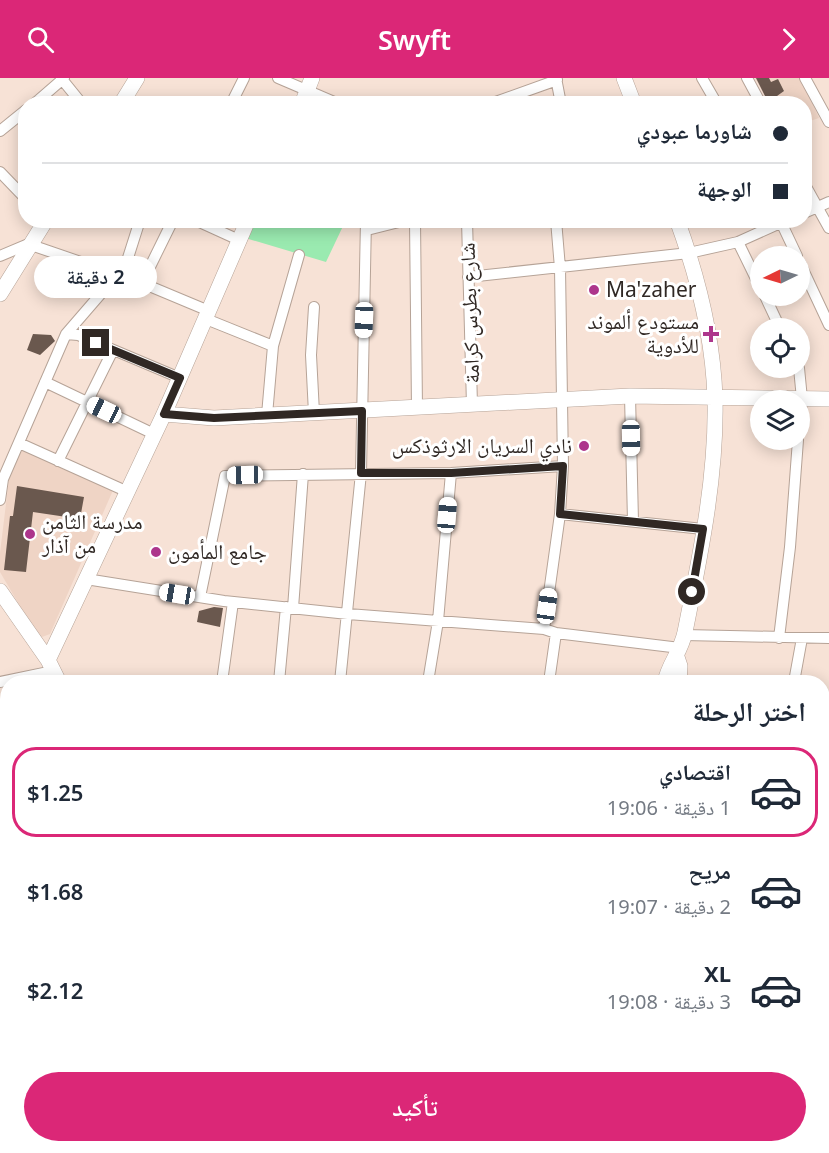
<!DOCTYPE html>
<html lang="ar">
<meta charset="utf-8">
<style>
:root{--surface:#fff;--page:#f2f2f3;--text:#1f2937;--muted:#747a83;--line:#e0e1e3;--accent:#db2777}
body{margin:0;font-family:"Noto Sans","Noto Naskh Arabic",sans-serif;background:var(--page);color:var(--text);direction:rtl;height:100vh;display:flex;flex-direction:column;font-size:22px;white-space:nowrap}
*{box-sizing:border-box;margin:0}
p{font-size:20px;color:var(--muted)}
.icon{flex:none;width:33px;height:33px;fill:none;stroke:currentColor;stroke-width:2;stroke-linecap:round;stroke-linejoin:round}
.map{position:relative;flex:1;overflow:hidden;direction:ltr}
.side{position:absolute;left:0px;top:597px;width:830px;height:478px;display:flex;flex-direction:column;background:var(--surface);border-radius:24px 24px 0 0;box-shadow:0 3px 15px #0003;direction:rtl}
.side>*{flex:none}
.hud{position:absolute;left:18px;top:18px;width:794px;height:132px;border-radius:24px;box-shadow:0 3px 15px #0003;direction:rtl;display:grid;align-content:center;height:132px;padding:0 24px;background:var(--surface)}
.needle{width:39px;rotate:265deg}
.fabs{position:absolute;left:750px;top:168px;display:grid;gap:12px}
.fabs a{display:grid;place-items:center;width:60px;height:60px;border-radius:50%;background:var(--surface);box-shadow:0 3px 15px #0003;font-size:30px}
.end{position:absolute;width:27px;height:27px;margin:-14px;border:8px solid #302824;background:#fff;box-shadow:0 0 0 3px #fff}
.from{border-radius:50%}
.bubble{position:absolute;height:42px;border-radius:21px;background:var(--surface);box-shadow:0 3px 15px #0003;font-size:20px;font-weight:600;line-height:42px;text-align:center;direction:rtl}
.car{position:absolute;width:18px;height:36px;margin:-18px -9px;border-radius:8px;box-shadow:0 0 4px 2px #0007;background:linear-gradient(#fff 24%,#345 0 40%,#fff 0 76%,#345 0 86%,#fff 0)}
.hud b{display:flex;align-items:center;gap:21px;height:57px;font-size:22px}
.hud b+b{border-top:2px solid var(--line)}
.hud i{width:15px;height:15px;background:var(--text)}
ul{padding:0;list-style:none}
li{display:flex;align-items:center;gap:18px;height:90px;margin:0 12px 9px;padding:0 12px;border:3px solid transparent;border-radius:24px}
li div{flex:1}
li b{display:block;font-size:22px}
li em{font-style:normal;font-weight:600}
li.selected{border-color:var(--accent)}
li>.icon{width:54px;height:54px;stroke-width:1.5}
h2{padding:0 24px;font-size:27px;line-height:72px}
.action{display:flex;gap:12px;margin-top:auto;padding:12px 24px}
.action a{flex:1;height:69px;border-radius:36px;background:var(--accent);color:#fff;font-size:24px;font-weight:600;line-height:69px;text-align:center}
header{display:flex;justify-content:space-between;align-items:center;height:78px;padding:0 24px;background:var(--accent);color:#fff;font-size:27px;font-weight:600}
.map>svg:first-child{display:block}
.built{fill:#efd4c5}
.green{fill:#9aeab0}
.building{fill:#6a584e}
.lines{fill:none;stroke-linecap:round;stroke-linejoin:round}
.street-casing{stroke:#b6a397;stroke-width:12}
.secondary-casing{stroke:#b6a397;stroke-width:16}
.street{stroke:#fff;stroke-width:10}
.secondary{stroke:#fff;stroke-width:15}
.route{stroke:#302824;stroke-width:8}
.poi-dot{fill:#ad368c;stroke:#fff;stroke-width:2}
.labels{text-anchor:middle;stroke-width:6;stroke-linejoin:round;paint-order:stroke}
.poi-label{font-size:21px;fill:#302824;stroke:#fff;text-anchor:start}
.street-label{font-size:21px;fill:#302824;stroke:#fff}
</style>
<header><svg class="icon" aria-label="forward" viewBox="0 0 24 24"><path d="M9 5l7 7-7 7"/></svg>Swyft<svg class="icon" aria-label="search" viewBox="0 0 24 24"><circle cx="10" cy="10" r="6"/><path d="M15 15l6 6"/></svg></header>
<div class="map">
<svg width="829" height="1075" viewBox="0 0 829 1075">
<rect width="100%" height="100%" fill="#f7e2d6"/>
<!-- built -->
<path class="built" d="M755,0h46l18,40 -15,5v-19l-35,-1z
M22,371l92,39 -64,146 -8,3 -8,-7 -34,-58v-19l9,-74z
M829,973v102h-188l-3,-7h184v-93z"/>
<!-- green -->
<path class="green" d="M250,143h111l1,3h-18l-18,38 -84,-25z
M0,967h8l-1,71h-7z
M472,1068h55l-15,7h-39z"/>
<!-- building -->
<path class="building" d="M756,0h13l2,4 7,-3 6,12 -7,5 4,8h-12z
M33,256l18,1 4,6 -15,14 -13,-5z
M17,408l67,11 -4,22 -47,-7 -7,60 -22,-2 6,-54h3z
M214,529l9,1 -3,19 -23,-5 2,-11z"/>
<g class="lines">
<defs>
<path id="street" d="M61,0l21,26
M278,0l61,26
M556,0l5,26
M702,0l15,26
M747,0l14,26
M805,0l24,44
M34,26l30,-26
M231,26l13,-26
M490,26l67,-24
M0,53l26,-21
M0,94l26,27
M804,105l25,45
M804,135l25,-11
M195,142l44,20
M415,142l2,188
M467,142l5,185
M780,142l17,36
M367,152l40,-10
M738,164l22,45
M31,167l111,38 67,28
M0,178l33,-14
M800,185l29,62
M468,199l221,-24 49,-11 49,-22
M142,205l31,-63
M765,218l15,32
M206,241l67,27
M66,256l12,1 102,43
M799,290l3,31 -2,27
M45,304l109,52
M630,318l3,125
M314,335l-3,-58 3,-48
M267,337l6,-69 26,-91
M19,365l109,49
M58,383l55,-111
M0,422l3,-21 63,-145 51,-59 10,-14 13,-41
M560,436l143,15
M86,501l138,22 124,13 196,15 12,4 124,15
M200,519l25,-121 226,-3 112,-7
M293,530l10,-134
M544,551l16,-115 3,-48 -3,-198 -4,-48
M684,557l145,3
M779,560l11,-91 8,-107
M429,602l23,2
M0,604l53,-11
M222,604l11,-80
M279,604l7,-75
M340,604l21,-209 5,-253
M428,604l10,-61 13,-148
M549,604l7,-49
M794,604l8,-44
M0,699l8,-1
M0,786l8,1
M0,912l8,1
M822,975l7,-2
M822,1022l7,12
M286,1068l2,7
M339,1068l2,7
M393,1068l2,7
M459,1068l2,7
M685,1068l4,7
M785,1068l4,7
M89,1075v-7
M228,1075v-7
M533,1075l11,-7
M720,1075l14,-7
M823,1075l6,-4"/>
<path id="secondary" d="M624,0l10,26
M121,26l16,-26
M302,26l10,-26
M0,216l46,-74
M164,336l50,4 416,-22 199,3
M0,513l48,69 11,22
M677,579l3,9 -1,16
M48,582l116,-246 84,-194
M665,604c4,-19 16,-30 20,-50 15,-75 32,-157 30,-234 -2,-61 -17,-121 -38,-178
M822,732l7,1
M0,1056l8,-1
M608,1068l4,7
M633,1068l4,7
M15,1075l65,-7"/>
</defs>
<!-- street casing -->
<use href="#street" class="street-casing"/>
<!-- secondary casing -->
<use href="#secondary" class="secondary-casing"/>
<!-- street -->
<use href="#street" class="street"/>
<!-- secondary -->
<use href="#secondary" class="secondary"/>
</g>
<g class="lines">
<!-- route -->
<path class="route" d="M96,265l84,35 -16,36 50,4 148,-7 -1,62h90l112,-7 -3,48 143,15 -11,63"/>
</g>
<!-- markers -->
<g class="poi-dot">
<circle cx="594" cy="212" r="6"/>
<path d="M708 247h6v6h6v6h-6v6h-6v-6h-6v-6h6z"/>
<circle cx="584" cy="368" r="6"/>
<circle cx="30" cy="456" r="6"/>
<circle cx="156" cy="474" r="6"/>
</g>
<g class="labels">
<!-- poi labels -->
<g class="poi-label">
<text x="606" y="219">Ma'zaher</text>
<text x="699" y="251" text-anchor="end">مستودع ألموند<tspan x="699" dy="24">للأدوية</tspan></text>
<text x="572" y="375" text-anchor="end">نادي السريان الارثوذكس</text>
<text x="42" y="451">مدرسة الثامن<tspan x="42" dy="24">من آذار</tspan></text>
<text x="168" y="481">جامع المأمون</text>
</g>
<!-- street labels -->
<g class="street-label">
<text transform="translate(470 235) rotate(-92)" y="7">شارع بطرس كرامة</text>
</g>
</g>
</svg>
<div class="fabs">
<a><svg class="needle" viewBox="-14 -14 28 28"><path d="M0-13l5 13h-10z" fill="#e53935"/><path d="M0 13l5-13h-10z" fill="#747a83"/></svg></a>
<a><svg class="icon" aria-label="locate" viewBox="0 0 24 24"><circle cx="12" cy="12" r="6"/><path d="M12 2v4M12 18v4M2 12h4M18 12h4"/></svg></a>
<a><svg class="icon" aria-label="layers" viewBox="0 0 24 24"><path d="M12 4l9 5-9 5-9-5zM3 14l9 5 9-5"/></svg></a>
</div>
<i class="end from" style="left:692px;top:514px"></i>
<i class="end" style="left:96px;top:265px"></i>
<div class="bubble" style="left:34px;top:178px;width:123px">2 دقيقة</div>
<i class="car" style="left:364px;top:242px;rotate:182deg"></i>
<i class="car" style="left:104px;top:332px;rotate:295deg"></i>
<i class="car" style="left:631px;top:360px;rotate:179deg"></i>
<i class="car" style="left:245px;top:397px;rotate:269deg"></i>
<i class="car" style="left:447px;top:437px;rotate:5deg"></i>
<i class="car" style="left:177px;top:516px;rotate:279deg"></i>
<i class="car" style="left:547px;top:528px;rotate:8deg"></i>
<div class="hud">
<b><i class="from"></i>شاورما عبودي</b>
<b><i></i>الوجهة</b>
</div>
<section class="side">
<h2>اختر الرحلة</h2>
<ul>
<li class="selected"><svg class="icon" aria-label="car" viewBox="0 0 24 24"><path d="M5 17H2v-5l4-1 3-4h7l3 4 3 1v5h-3M9 17h6M6 11h13"/><circle cx="7" cy="17" r="2"/><circle cx="17" cy="17" r="2"/></svg><div><b>اقتصادي</b><p>1 دقيقة · 19:06</p></div><em>$1.25</em></li>
<li><svg class="icon" aria-label="car" viewBox="0 0 24 24"><path d="M5 17H2v-5l4-1 3-4h7l3 4 3 1v5h-3M9 17h6M6 11h13"/><circle cx="7" cy="17" r="2"/><circle cx="17" cy="17" r="2"/></svg><div><b>مريح</b><p>2 دقيقة · 19:07</p></div><em>$1.68</em></li>
<li><svg class="icon" aria-label="car" viewBox="0 0 24 24"><path d="M5 17H2v-5l4-1 3-4h7l3 4 3 1v5h-3M9 17h6M6 11h13"/><circle cx="7" cy="17" r="2"/><circle cx="17" cy="17" r="2"/></svg><div><b>XL</b><p>3 دقيقة · 19:08</p></div><em>$2.12</em></li>
</ul>
<div class="action"><a>تأكيد</a></div>
</section>
</div>
